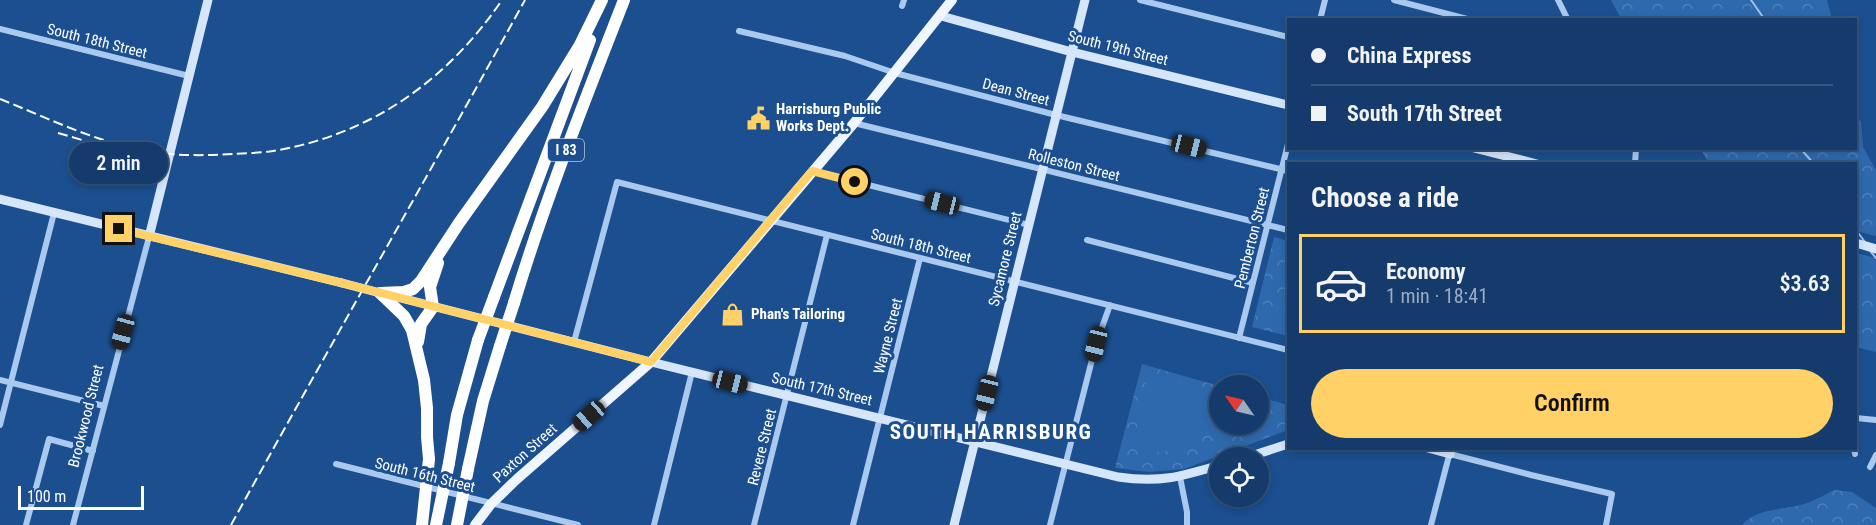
<!DOCTYPE html>
<meta charset="utf-8">
<style>
:root{--surface:#143b6b;--page:#1d4271;--text:#f1f3f6;--muted:#9dadc1;--line:#33557e;--accent:#ffd166}
body{margin:0;font-family:"Roboto Condensed",sans-serif;background:var(--page);color:var(--text);height:100vh;display:flex;flex-direction:column;font-size:22px;white-space:nowrap}
*{box-sizing:border-box;margin:0}
p{font-size:20px;color:var(--muted)}
.icon{flex:none;width:33px;height:33px;fill:none;stroke:currentColor;stroke-width:2;stroke-linecap:round;stroke-linejoin:round}
.map{position:relative;flex:1;overflow:hidden}
.details{position:absolute;left:1287px;top:162px;width:570px;height:288px;display:flex;flex-direction:column;background:var(--surface);border-radius:0px;box-shadow:0 3px 9px #0003,0 0 0 2px var(--line)}
.details>*{flex:none}
.top-card{position:absolute;left:1287px;top:18px;width:570px;height:132px;border-radius:0px;box-shadow:0 3px 9px #0003,0 0 0 2px var(--line);display:grid;align-content:center;height:132px;padding:0 24px;background:var(--surface)}
.needle{width:39px;rotate:304deg}
.controls{position:absolute;left:1209px;top:375px;display:grid;gap:12px}
.controls a{display:grid;place-items:center;width:60px;height:60px;border-radius:50%;background:var(--surface);box-shadow:0 3px 9px #0003,0 0 0 2px var(--line);font-size:30px}
.scale{position:absolute;left:18px;bottom:15px;width:126px;box-sizing:border-box;padding-left:6px;border:3px solid #fff;border-top:0;font-size:16px;line-height:21px;white-space:nowrap;color:#fff;-webkit-text-stroke:4px #1b4f8f;paint-order:stroke}
.end{position:absolute;width:27px;height:27px;margin:-14px;border:8px solid #ffd166;background:#111;box-shadow:0 0 0 3px #111}
.from{border-radius:50%}
.bubble{position:absolute;height:42px;border-radius:21px;background:var(--surface);box-shadow:0 3px 9px #0003,0 0 0 2px var(--line);font-size:20px;font-weight:600;line-height:42px;text-align:center}
.car{position:absolute;width:18px;height:36px;margin:-18px -9px;border-radius:8px;box-shadow:0 0 4px 2px #0007;background:linear-gradient(#222 24%,#8ab4d8 0 40%,#222 0 76%,#8ab4d8 0 86%,#222 0)}
.top-card b{display:flex;align-items:center;gap:21px;height:57px;font-size:22px}
.top-card b+b{border-top:2px solid var(--line)}
.top-card i{width:15px;height:15px;background:var(--text)}
ul{padding:0;list-style:none}
li{display:flex;align-items:center;gap:18px;height:99px;margin:0 12px 9px;padding:0 12px;border:3px solid var(--line);border-radius:0px}
li div{flex:1}
li b{display:block;font-size:22px}
li em{font-style:normal;font-weight:600}
li.current{border-color:var(--accent)}
li>.icon{width:54px;height:54px;stroke-width:1.5}
h2{padding:0 24px;font-size:27px;line-height:72px}
.action{display:flex;gap:12px;margin-top:auto;padding:12px 24px}
.action a{flex:1;height:69px;border-radius:36px;background:var(--accent);color:#111;font-size:24px;font-weight:600;line-height:69px;text-align:center}
.map>svg:first-child{display:block}
.forest{fill:url(#forest-crowns)}
.pitch{fill:#2e69ad}
.lines{fill:none;stroke-linecap:round;stroke-linejoin:round}
.stream{stroke:#9cc4f0;stroke-width:2}
.street{stroke:#a9c9ee;stroke-width:6}
.secondary{stroke:#d6e6fa;stroke-width:9}
.primary{stroke:#f0f6ff;stroke-width:10}
.highway{stroke:#fff;stroke-width:12}
.rail{stroke:#fff;stroke-width:2;stroke-dasharray:10 4.5;stroke-linecap:butt}
.secondary-bridge{stroke:#d6e6fa;stroke-width:9}
.highway-bridge{stroke:#fff;stroke-width:12}
.route{stroke:#ffd166;stroke-width:8}
.labels{text-anchor:middle;stroke-width:6;stroke-linejoin:round;paint-order:stroke}
.shield{fill:#1b4f8f;stroke:#bbcadd;stroke-width:1.5}
.shield-label{font-size:14px;font-weight:bold;fill:#fff}
.street-label{font-size:15px;fill:#fff;stroke:#1b4f8f}
.poi-label{font-size:15px;font-weight:bold;fill:#fff;stroke:#1b4f8f;text-anchor:start}
.district-label{font-size:21px;font-weight:bold;letter-spacing:1.5px;fill:#fff;stroke:#1b4f8f}
</style>
<div class="map">
<svg width="1876" height="525" viewBox="0 0 1876 525">
<defs>
<pattern id="forest-crowns" width="20" height="18" patternUnits="userSpaceOnUse" patternTransform="scale(1.5)"><rect width="20" height="18" fill="#2e69ad"/><path d="M2 6a3 3 0 1 1 6 0M12 15a3 3 0 1 1 6 0" fill="none" stroke="#4d80b9"/></pattern>
</defs>
<rect width="100%" height="100%" fill="#1b4f8f"/>
<!-- forest -->
<path class="forest" d="M1611,0h216l5,19h-211z
M1856,119l5,2 2,26 13,23v66l-20,-5v-67l-148,-1 -7,-14 155,-1z
M1274,237l14,4v95l-36,-9z
M1856,253l20,5v94l-20,-5z
M1142,364l77,22 1,38h38l1,-27 29,8v25l-104,39 -35,3 -34,-4z
M1834,490l18,2 24,16v17h-134c14,-17 42,-15 62,-21 10,-3 20,-9 30,-14z"/>
<!-- pitch -->
<path class="pitch" d="M1261,304l27,6v22l-31,-8z
M1153,375l66,19c1,37 -51,71 -86,54l13,-66z"/>
<g class="lines">
<!-- stream -->
<path class="stream" d="M1751,0l14,20
M1800,148l14,16
M1856,230l9,12
M1871,252l5,6"/>
<!-- street -->
<path class="street" d="M1140,0l148,37
M1394,0l77,20
M1558,0l10,20
M902,6l2,-6
M1320,20l5,-20
M0,29l189,47
M739,31l106,25 50,17 161,42 232,56
M854,123l434,107
M1635,164l1,-16
M812,171l217,54
M1087,240l166,43
M1239,338l49,-194
M574,342l43,-160 671,168
M0,380l104,26
M1856,418l20,2
M0,425l54,-212
M1854,448l1,6
M1450,454l81,21 81,19 -6,31
M336,464l242,61
M1870,467l6,-12
M1180,477l7,35v13
M26,525l23,-86 44,12
M73,525l76,-288
M654,525l38,-153
M754,525l73,-290
M853,525l67,-267
M1050,525l46,-181 14,-39
M1431,525l20,-77"/>
<!-- secondary -->
<path class="secondary" d="M941,16l131,36 216,53
M1474,148l63,16
M0,199l342,84
M149,237l59,-237
M1856,243l20,6
M389,295l262,67 467,115c41,6 62,0 102,-12
M1428,448l22,6
M1245,458l43,-14
M954,525l131,-525"/>
<!-- primary -->
<path class="primary" d="M475,525l16,-21 26,-25 134,-117 203,-239 98,-123"/>
<!-- highway -->
<path class="highway" d="M380,293l24,-1 9,-3 8,-8 38,-58 83,-116 38,-62 22,-45
M380,293l24,23 8,14 12,50 3,28v29l2,22
M494,297l96,-257
M514,303c31,-103 71,-203 110,-303
M418,342l3,-18 12,-17 -3,-20 8,-24
M449,463l8,-48 21,-75
M468,469l15,-68 17,-55"/>
<!-- rail -->
<path class="rail" d="M0,99c45,18 90,40 137,50 31,7 63,7 95,5 13,-1 28,-1 41,-3 97,-16 174,-70 229,-151
M58,133l24,7
M231,525c97,-176 197,-349 294,-525"/>
<!-- secondary-bridge -->
<path class="secondary-bridge" d="M342,283l38,10"/>
<!-- highway-bridge -->
<path class="highway-bridge" d="M478,340l16,-43
M500,346l14,-43
M422,525l7,-66
M436,525l13,-62
M457,525l11,-56"/>
</g>
<g class="lines">
<!-- route -->
<path class="route" d="M119,229l223,54 309,79 161,-191 43,11"/>
</g>
<!-- icons -->
<defs>
<symbol id="civic-bare" viewBox="-9 -9 18 18"><path d="M-.6-6.5H3V-4.5H.6V-3L4-1V1h2V6H-6V1h2V-1L-.6-3ZM-1.2 2.5V6h2.4V2.5Z" fill="#ffd166" stroke="#1b4f8f" stroke-width="2.5" paint-order="stroke"/></symbol>
<symbol id="shop-bare" viewBox="-9 -9 18 18"><path d="M-5-2.5h2.3a2.7 3.5 0 0 1 5.4 0H5L5.5 6h-11ZM-1.5-2.5h3a1.5 2.3 0 0 0-3 0Z" fill="#ffd166" stroke="#1b4f8f" stroke-width="2.5" paint-order="stroke"/></symbol>
</defs>
<g fill-rule="evenodd">
<use href="#civic-bare" x="742" y="102" width="33" height="33"/>
<use href="#shop-bare" x="716" y="298" width="33" height="33"/>
</g>
<g class="labels">
<!-- shield labels -->
<rect class="shield" x="548" y="139" width="36" height="22" rx="4.5"/>
<g class="shield-label">
<text x="566" y="155">I 83</text>
</g>
<!-- street labels -->
<g class="street-label">
<text transform="translate(97 41) rotate(14)" y="5">South 18th Street</text>
<text transform="translate(1118 48) rotate(14)" y="5">South 19th Street</text>
<text transform="translate(1016 92) rotate(15)" y="5">Dean Street</text>
<text transform="translate(1074 165) rotate(14)" y="5">Rolleston Street</text>
<text transform="translate(1252 238) rotate(-76)" y="5">Pemberton Street</text>
<text transform="translate(921 246) rotate(14)" y="5">South 18th Street</text>
<text transform="translate(1005 259) rotate(-76)" y="5">Sycamore Street</text>
<text transform="translate(888 336) rotate(-76)" y="5">Wayne Street</text>
<text transform="translate(822 389) rotate(13)" y="5">South 17th Street</text>
<text transform="translate(86 416) rotate(-76)" y="5">Brookwood Street</text>
<text transform="translate(762 447) rotate(-76)" y="5">Revere Street</text>
<text transform="translate(525 453) rotate(-42)" y="5">Paxton Street</text>
<text transform="translate(425 475) rotate(14)" y="5">South 16th Street</text>
</g>
<!-- poi labels -->
<g class="poi-label">
<text x="776" y="114">Harrisburg Public<tspan x="776" dy="17">Works Dept.</tspan></text>
<text x="751" y="319">Phan's Tailoring</text>
</g>
<!-- district labels -->
<g class="district-label">
<text x="991" y="439">SOUTH HARRISBURG</text>
</g>
</g>
</svg>
<div class="controls">
<a><svg class="needle" viewBox="-14 -14 28 28"><path d="M0-13l5 13h-10z" fill="#e53935"/><path d="M0 13l5-13h-10z" fill="#9dadc1"/></svg></a>
<a><svg class="icon" aria-label="locate" viewBox="0 0 24 24"><circle cx="12" cy="12" r="6"/><path d="M12 2v4M12 18v4M2 12h4M18 12h4"/></svg></a>
</div>
<div class="scale">100 m</div>
<i class="end from" style="left:855px;top:182px"></i>
<i class="end" style="left:119px;top:229px"></i>
<div class="bubble" style="left:69px;top:142px;width:99px">2 min</div>
<i class="car" style="left:1189px;top:146px;rotate:104deg"></i>
<i class="car" style="left:942px;top:203px;rotate:284deg"></i>
<i class="car" style="left:123px;top:332px;rotate:195deg"></i>
<i class="car" style="left:1096px;top:344px;rotate:194deg"></i>
<i class="car" style="left:730px;top:382px;rotate:104deg"></i>
<i class="car" style="left:987px;top:393px;rotate:194deg"></i>
<i class="car" style="left:589px;top:416px;rotate:229deg"></i>
<div class="top-card">
<b><i class="from"></i>China Express</b>
<b><i></i>South 17th Street</b>
</div>
<section class="details">
<h2>Choose a ride</h2>
<ul>
<li class="current"><svg class="icon" aria-label="car" viewBox="0 0 24 24"><path d="M5 17H2v-5l4-1 3-4h7l3 4 3 1v5h-3M9 17h6M6 11h13"/><circle cx="7" cy="17" r="2"/><circle cx="17" cy="17" r="2"/></svg><div><b>Economy</b><p>1 min · 18:41</p></div><em>$3.63</em></li>
</ul>
<div class="action"><a>Confirm</a></div>
</section>
</div>
